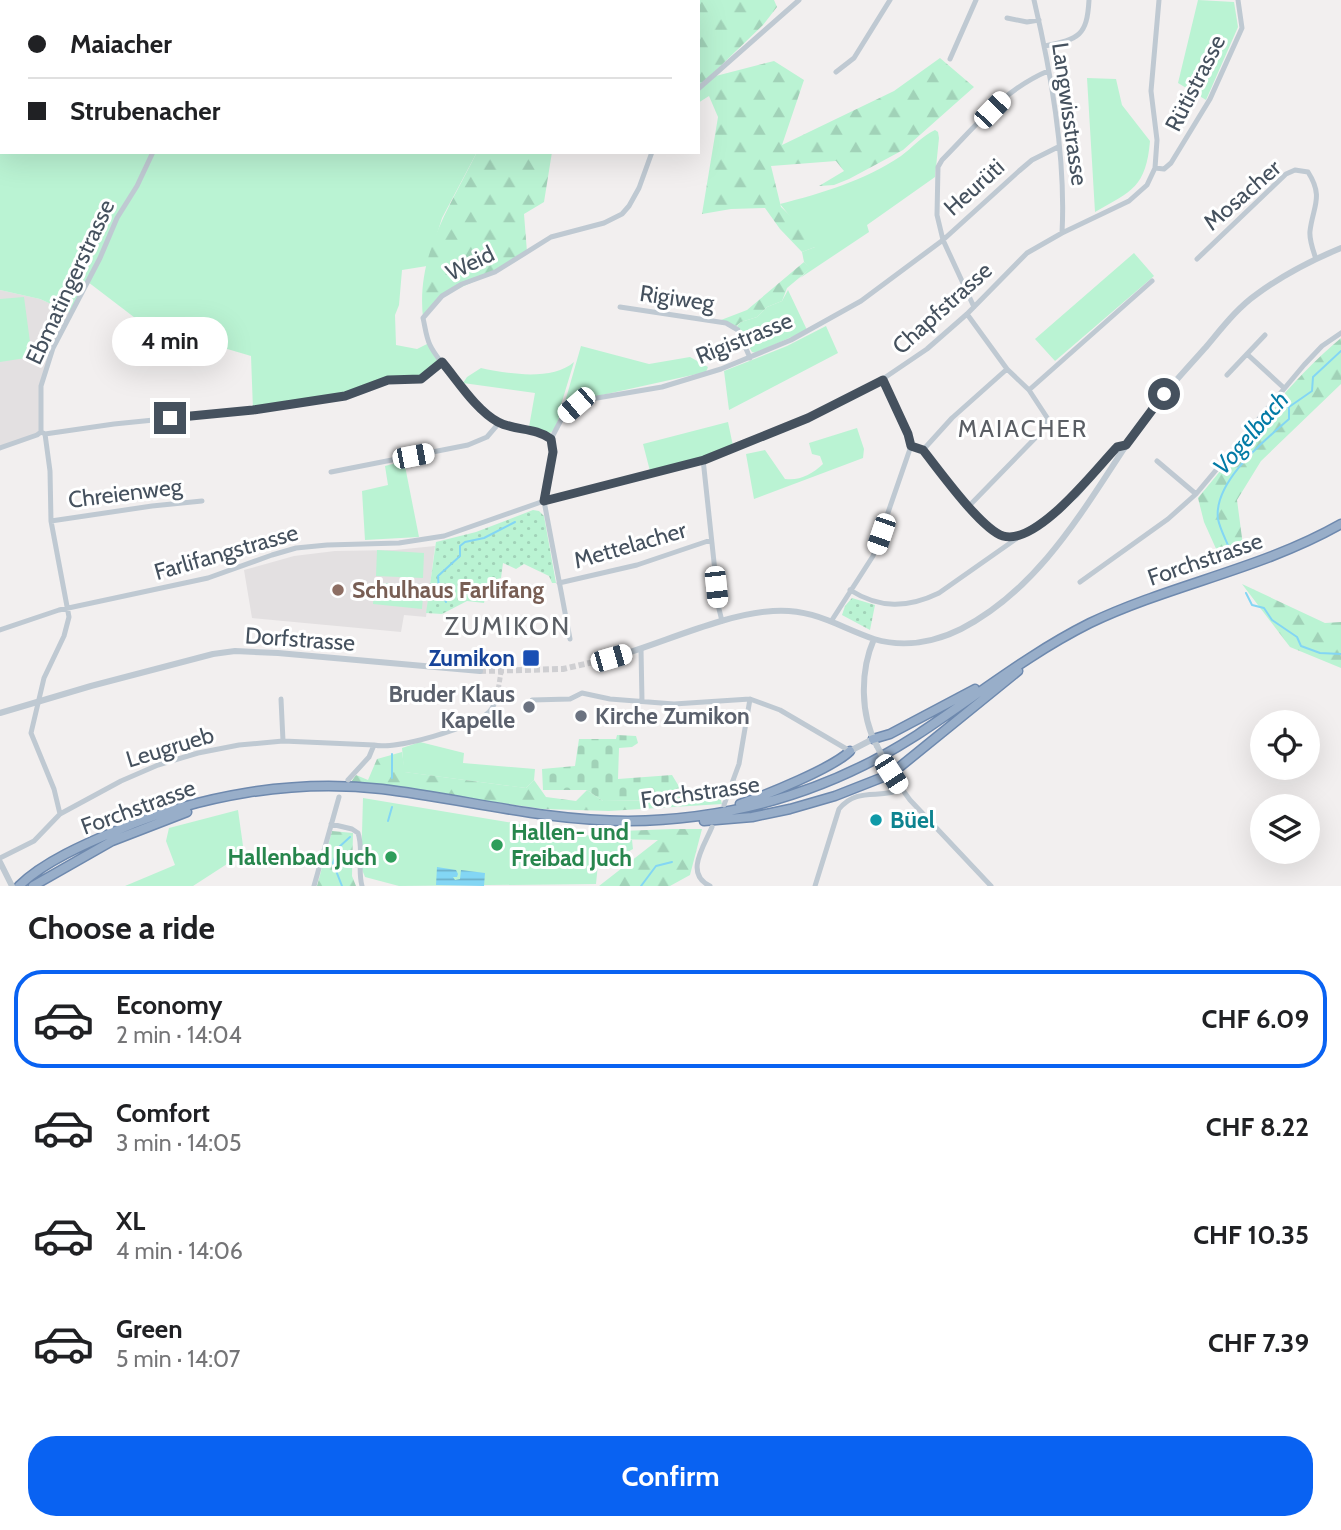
<!DOCTYPE html>
<meta charset="utf-8">
<style>
:root{--surface:#fff;--page:#f2f2f2;--text:#202124;--muted:#757577;--line:#e0e0e0;--accent:#0962f2}
body{margin:0;font-family:Cabin,sans-serif;background:var(--page);color:var(--text);height:100vh;display:flex;flex-direction:column;font-size:26px;white-space:nowrap}
*{box-sizing:border-box;margin:0}
p{font-size:23px;color:var(--muted)}
.icon{flex:none;width:38px;height:38px;fill:none;stroke:currentColor;stroke-width:2;stroke-linecap:round;stroke-linejoin:round}
.map{position:relative;height:886px;overflow:hidden}
.details{display:flex;flex-direction:column;background:var(--surface);flex:1}
.details>*{flex:none}
.hud{position:absolute;left:0px;top:0px;width:700px;height:154px;box-shadow:0 7px 28px #0002;display:grid;align-content:center;height:154px;padding:0 28px;background:var(--surface)}
.controls{position:absolute;left:1250px;top:710px;display:grid;gap:14px}
.controls a{display:grid;place-items:center;width:70px;height:70px;border-radius:50%;background:var(--surface);box-shadow:0 7px 28px #0002;font-size:35px}
.end{position:absolute;width:32px;height:32px;margin:-16px;border:9px solid #45515e;background:#fff;box-shadow:0 0 0 4px #fff}
.from{border-radius:50%}
.bubble{position:absolute;height:49px;border-radius:24px;background:var(--surface);box-shadow:0 7px 28px #0002;font-size:23px;font-weight:700;line-height:49px;text-align:center}
.car{position:absolute;width:21px;height:42px;margin:-21px -10px;border-radius:9px;box-shadow:0 0 5px 2px #0007;background:linear-gradient(#fff 24%,#345 0 40%,#fff 0 76%,#345 0 86%,#fff 0)}
.hud b{display:flex;align-items:center;gap:24px;height:66px;font-size:26px}
.hud b+b{border-top:2px solid var(--line)}
.hud i{width:18px;height:18px;background:var(--text)}
ul{padding:0;list-style:none}
li{display:flex;align-items:center;gap:21px;height:98px;margin:0 14px 10px;padding:0 14px;border:4px solid transparent;border-radius:28px}
li div{flex:1}
li b{display:block;font-size:26px}
li em{font-style:normal;font-weight:700}
li.selected{border-color:var(--accent)}
li>.icon{width:63px;height:63px;stroke-width:1.5}
h2{padding:0 28px;font-size:32px;line-height:84px}
.action{display:flex;gap:14px;margin-top:auto;padding:14px 28px}
.action a{flex:1;height:80px;border-radius:28px;background:var(--accent);color:#fff;font-size:28px;font-weight:700;line-height:80px;text-align:center}
.map>svg:first-child{display:block}
.education{fill:#e3e0e1}
.green{fill:#baf3d3}
.forest{fill:url(#forest-firs)}
.cemetery{fill:url(#cemetery-stones)}
.park{fill:url(#park-dots)}
.water{fill:url(#water-rules)}
.lines{fill:none;stroke-linecap:round;stroke-linejoin:round}
.stream{stroke:#83d6f4;stroke-width:2}
.minor-tunnel{stroke:#cfcfd2;stroke-width:5;stroke-dasharray:5 2.5;stroke-linecap:butt}
.tertiary-tunnel{stroke:#cfcfd2;stroke-width:6;stroke-dasharray:6 3;stroke-linecap:butt}
.trunk-casing{stroke:#6e89ae;stroke-width:11}
.minor{stroke:#bfc9d2;stroke-width:5}
.tertiary{stroke:#bfc9d2;stroke-width:6}
.trunk{stroke:#98aec9;stroke-width:8}
.tertiary-bridge{stroke:#bfc9d2;stroke-width:6}
.route{stroke:#45515e;stroke-width:9}
.education-dot{fill:#8d6e63;stroke:#fff;stroke-width:2.5}
.transit-dot{fill:#1a4fb4;stroke:#fff;stroke-width:2.5}
.worship-dot{fill:#6b7280;stroke:#fff;stroke-width:2.5}
.culture-dot{fill:#0f9aa8;stroke:#fff;stroke-width:2.5}
.leisure-dot{fill:#2e9e5b;stroke:#fff;stroke-width:2.5}
.labels{text-anchor:middle;stroke-width:6;stroke-linejoin:round;paint-order:stroke}
.street-label{font-size:23px;fill:#45515e;stroke:#fff}
.education-label{font-size:23px;font-weight:bold;fill:#785e54;stroke:#fff;text-anchor:start}
.transit-label{font-size:23px;font-weight:bold;fill:#164399;stroke:#fff;text-anchor:end}
.worship-label{font-size:23px;font-weight:bold;fill:#5b616d;stroke:#fff;text-anchor:end}
.culture-label{font-size:23px;font-weight:bold;fill:#0d838f;stroke:#fff;text-anchor:start}
.leisure-label{font-size:23px;font-weight:bold;fill:#27864d;stroke:#fff;text-anchor:start}
.neighbourhood-label{font-size:24px;letter-spacing:2px;fill:#5b5f65;stroke:#fff}
.water-label{font-size:24px;font-style:italic;fill:#027ba6;stroke:#fff}
.quarter-label{font-size:26px;letter-spacing:2px;fill:#5b5f65;stroke:#fff}
</style>
<div class="map">
<svg width="1341" height="886" viewBox="0 0 1341 886">
<defs>
<pattern id="forest-firs" width="22" height="20" patternUnits="userSpaceOnUse" patternTransform="scale(1.75)"><rect width="22" height="20" fill="#baf3d3"/><path d="M5 1l3.5 6h-7zM16 11l3.5 6h-7z" fill="#a1d2b8"/></pattern>
<pattern id="cemetery-stones" width="16" height="16" patternUnits="userSpaceOnUse" patternTransform="scale(1.75)"><rect width="16" height="16" fill="#baf3d3"/><path d="M2 7V4a2 2 0 0 1 4 0v3zM10 15v-3a2 2 0 0 1 4 0v3z" fill="#a1d2b8"/></pattern>
<pattern id="park-dots" width="8" height="8" patternUnits="userSpaceOnUse" patternTransform="scale(1.75)"><rect width="8" height="8" fill="#baf3d3"/><path d="M2 2h.1M6 6h.1" fill="none" stroke="#a1d2b8" stroke-width="1.8" stroke-linecap="round"/></pattern>
<pattern id="water-rules" width="6" height="5" patternUnits="userSpaceOnUse" patternTransform="scale(1.75)"><rect width="6" height="5" fill="#83d6f4"/><path d="M0 2.5h6" fill="none" stroke="#6db0c9"/></pattern>
</defs>
<rect width="100%" height="100%" fill="#f2efef"/>
<!-- education -->
<path class="education" d="M0,290l40,9 31,14 -18,35 -12,38v46l-41,16z
M435,546l-9,71 -22,-2 -3,17 -149,-14 -8,-48 50,-14 41,-5 60,-1z"/>
<!-- green -->
<path class="green" d="M0,0h556l-554,2v150h475l-35,66 -15,48 -25,4 -3,35 -4,10 1,30 21,4 12,-6 13,19 -21,17 -33,1 -43,16 -92,14 -2,-54 -108,-32 -55,-42 -17,31 -31,-14 -40,-9z
M1198,0l36,2 4,25 -32,73 -28,-17z
M1087,78l29,1 6,26 28,36c-4,46 -18,50 -55,71z
M935,130l3,2 1,6 -4,39 -68,48 2,7 -69,46 10,-10 -6,-6 -2,-10 13,-5 -35,-43c42,-11 84,-23 121,-48 11,-8 21,-20 34,-26z
M1134,253l20,23 -99,85 -20,-22z
M788,290l19,40 -51,23 -4,-1 -15,-26 4,-4 16,-5 10,-10 15,-6z
M24,297l8,60 -32,5v-63z
M826,326l12,27 -109,57 -5,-39 63,-25z
M581,346l68,18 41,-7 18,10 -2,5 -122,27 -20,15 -1,-5z
M574,362l-14,46c1,8 -5,22 -10,25l-21,-6 6,-34 -72,-10 4,-6 14,-9c26,6 72,13 93,-6z
M728,422l5,24 -26,9 -57,16 -7,-27z
M857,428l7,21 -1,9 -109,41 -8,-45 19,-4 20,29c15,2 27,-5 38,-15l-3,-8 -8,-2 -3,-11z
M404,461l15,76 -54,3 -3,-49 26,-6 -3,-19z
M377,550l47,3 -1,25 -47,-2z
M381,583l43,3 -2,23 -49,-5 1,-15 5,-2z
M420,742l44,11 -1,10 72,6 -1,11 -8,8 -122,-16 -2,-24z
M363,798l241,40 28,2 1,9 -20,11 -15,4 -2,20 -197,2 -34,-9 -4,-10z
M238,810l6,43 -51,33h-68l50,-21 -9,-24 3,-13z"/>
<!-- forest -->
<path class="forest" d="M559,0h215l3,7 -14,18 -55,53 66,-17 30,19 -22,65 112,-54 46,-33 34,29 -71,63 -54,29 -15,6 -15,1 25,-15 -8,-10 -65,5 10,41 35,33 -1,7 -13,5 -22,-23 -15,-21 -34,1 -29,5 16,-97 -9,-21 -11,7v-101h-140z
M477,152h75l-8,50 -20,12 3,38 -32,20 -53,24 -19,22c-7,-64 27,-111 54,-166z
M804,262l7,6 -24,20 -5,13 -15,6 -10,10 -16,5 -5,4 -15,-6 26,-10z
M1341,338v46l-80,77 -24,39 7,53 -22,9 -18,-40 -6,-24c46,-55 88,-114 143,-160z
M1242,584l83,39 16,-1v46l-51,-21z
M402,752l3,20 121,16 8,-8 12,17 30,4 11,-11 16,11 74,-1 6,-7h36l3,11 -113,7 -66,-2 -192,-27 5,-7 12,5 9,-21z
M673,829h29l-12,46 -20,11h-71l59,-46 -48,-1 -15,-7z
M332,831l21,2 -1,43 4,10h-39z"/>
<!-- cemetery -->
<path class="cemetery" d="M617,735l19,1 2,7 -6,4 -13,1 -1,31 54,-4 11,18 -6,7 -74,1 -16,-11h-44l-1,-21 33,-3 4,-27h37z"/>
<!-- park -->
<path class="park" d="M533,510l6,1 5,5 12,67h-4l-3,-7 -25,-12 -8,5 -13,-6 -2,15 -13,3 -4,22 -17,-2 -25,13 -16,-1 10,-71 40,-10z
M852,598l23,7 -5,25 -28,-15 3,-9z"/>
<!-- water -->
<path class="water" d="M437,867l19,3 2,4 -1,3h-4l2,3 5,-1 1,-9 24,3 -1,13 -48,-1z"/>
<g class="lines">
<!-- stream -->
<path class="stream" d="M1230,550c-4,-10 -10,-21 -12,-31 -5,-37 46,-78 71,-100v-12l23,-16 1,-14 28,-26
M1246,593l6,12 12,3 8,12 25,17 4,9 19,7 21,1
M446,602l-7,-11 -1,-15 22,-20v-10l5,-4 19,-4 31,-16
M392,754v24
M388,821l4,-14
M342,886l-9,-23 5,-15 12,-11
M641,886l15,-20 16,-4"/>
<!-- minor-tunnel -->
<path class="minor-tunnel" d="M497,697l4,-25"/>
<!-- tertiary-tunnel -->
<path class="tertiary-tunnel" d="M480,671l83,-2 48,-11"/>
<defs>
<path id="trunk" d="M873,739l17,-5 85,-45
M740,804c26,-9 93,-36 110,-53
M704,821l48,-4 38,-8 45,-13 56,-22 127,-103
M19,886c24,-24 68,-43 99,-56 82,-35 175,-51 264,-41 82,10 163,32 246,32 104,-1 202,-30 289,-86 58,-38 111,-81 173,-112 82,-39 172,-54 251,-99
M33,886l79,-45 75,-29"/>
</defs>
<!-- trunk casing -->
<use href="#trunk" class="trunk-casing"/>
<!-- minor -->
<path class="minor" d="M1034,0c17,72 32,159 28,233
M186,2l1,-2
M1007,18l20,4 12,-2
M1045,46c34,-7 42,-10 44,-46
M950,59l26,-59
M836,72l18,-14 36,-58
M698,89l101,-89
M1155,168l9,1 7,-6 39,-64 32,-71 -4,-28
M1197,259l89,-85 9,-4 13,2c16,25 5,34 2,59 -1,9 3,19 6,28
M620,307l106,16 12,7 12,28
M974,307l-31,-67 76,-69 13,-11 26,-13
M967,314l40,55 22,21 19,29 -2,8 -77,79
M1247,354l37,34
M1227,375l38,-40
M1029,390l123,-109
M41,432v-46l12,-38 47,-90 17,-40 20,-32 16,-34
M45,434l5,37 1,50 18,96 -5,19 -20,42 -13,55 23,56 6,25
M551,439l11,-21 14,-13 21,-7 65,-11 59,-18 70,-29 70,-39 82,-61 -6,-25 1,-48 4,-7c34,-34 61,-70 106,-89
M911,446l12,4 60,73 20,13h16
M0,448l37,-13 4,-3 4,2 69,-10 139,-14 92,-14 43,-16 33,-1 21,-17
M923,450l29,-32 55,-49
M703,459l16,150 3,12
M1157,461l39,33
M331,472l137,-27 19,-8 12,-14
M51,521l101,-15 50,-5
M1080,582l88,-63 28,-25 108,-129 18,-19 19,-13
M559,583l78,-18 74,-25
M850,590c30,19 58,18 89,3l121,-85 17,-13 40,-47 9,-3
M832,620l41,-64 38,-110 -3,-12 -25,-54
M0,630l59,-20 149,-32 64,-23 24,-7 31,-3 72,-2 45,-7 100,-35 159,-42 105,-42 60,-28 59,-40 40,-35 60,-61 35,-20 67,-32 18,-16 8,-17 2,-28 -6,-49 8,-91
M570,639l-26,-138 9,-49 -2,-13c-16,-11 -36,-8 -52,-16 -15,-8 -62,-63 -69,-78 -4,-8 -5,-19 -7,-27l19,-22 20,-12 33,-12 56,-35 53,-14 18,-9 7,-8 10,-18 13,-36
M641,649l1,52
M281,699l2,42
M532,700l38,-1 12,-6 28,6 64,5 76,-5 30,11 70,41
M891,774l19,26 81,86
M348,780l21,-23 5,-12c22,5 98,-17 115,-33 4,-4 6,-9 8,-15
M724,805l15,-41 11,-65
M331,824l21,5 6,4c6,17 -1,35 4,53
M0,858l34,-17 26,-27 61,-33 37,-16 40,-12 41,-8 44,-4 91,4
M314,886l25,-89
M710,886c-26,-12 -6,-40 2,-59
M815,886l24,-77c19,-23 41,-9 63,-20"/>
<!-- tertiary -->
<path class="tertiary" d="M874,639c-14,32 -14,76 3,107
M611,658c50,-14 112,-44 162,-47 40,-3 66,16 101,28 30,9 61,3 87,-10 78,-40 122,-119 168,-188 22,-34 50,-64 77,-94 16,-19 31,-39 51,-53 26,-19 55,-34 84,-46
M0,713l91,-27 122,-32 22,-3 43,2 202,18
M850,751l23,-12
M0,862l12,24"/>
<!-- trunk -->
<use href="#trunk" class="trunk"/>
<!-- tertiary-bridge -->
<path class="tertiary-bridge" d="M877,746l12,23"/>
</g>
<g class="lines">
<!-- route -->
<path class="route" d="M170,418l83,-8 92,-14 43,-16 33,-1 21,-17c16,19 34,48 56,60 17,9 37,5 53,17l2,13 -9,49 160,-41 104,-42 75,-38 25,54 3,12 12,4c16,20 58,79 80,86 34,10 92,-66 114,-89l9,-2 38,-51"/>
</g>
<!-- markers -->
<circle class="education-dot" cx="338" cy="590" r="7"/>
<rect class="transit-dot" x="522" y="649" width="18" height="18" rx="3.5"/>
<g class="worship-dot">
<circle cx="529" cy="707" r="7"/>
<circle cx="581" cy="716" r="7"/>
</g>
<circle class="culture-dot" cx="876" cy="820" r="7"/>
<g class="leisure-dot">
<circle cx="497" cy="845" r="7"/>
<circle cx="391" cy="857" r="7"/>
</g>
<g class="labels">
<!-- street labels -->
<g class="street-label">
<text transform="translate(1195 83) rotate(-63)" y="8">Rütistrasse</text>
<text transform="translate(1070 114) rotate(82)" y="8">Langwisstrasse</text>
<text transform="translate(974 187) rotate(-42)" y="8">Heurüti</text>
<text transform="translate(1242 195) rotate(-41)" y="8">Mosacher</text>
<text transform="translate(470 263) rotate(-26)" y="8">Weid</text>
<text transform="translate(70 282) rotate(-65)" y="8">Ebmatingerstrasse</text>
<text transform="translate(677 298) rotate(8)" y="8">Rigiweg</text>
<text transform="translate(942 308) rotate(-42)" y="8">Chapfstrasse</text>
<text transform="translate(744 338) rotate(-22)" y="8">Rigistrasse</text>
<text transform="translate(125 493) rotate(-7)" y="8">Chreienweg</text>
<text transform="translate(630 545) rotate(-16)" y="8">Mettelacher</text>
<text transform="translate(226 552) rotate(-16)" y="8">Farlifangstrasse</text>
<text transform="translate(1205 559) rotate(-19)" y="8">Forchstrasse</text>
<text transform="translate(300 639) rotate(4)" y="8">Dorfstrasse</text>
<text transform="translate(170 747) rotate(-17)" y="8">Leugrueb</text>
<text transform="translate(700 792) rotate(-8)" y="8">Forchstrasse</text>
<text transform="translate(138 807) rotate(-20)" y="8">Forchstrasse</text>
</g>
<!-- education labels -->
<g class="education-label">
<text x="352" y="598">Schulhaus Farlifang</text>
</g>
<!-- transit labels -->
<g class="transit-label">
<text x="515" y="666">Zumikon</text>
</g>
<!-- worship labels -->
<g class="worship-label">
<text x="515" y="702">Bruder Klaus<tspan x="515" dy="26">Kapelle</tspan></text>
<text x="595" y="724" text-anchor="start">Kirche Zumikon</text>
</g>
<!-- culture labels -->
<g class="culture-label">
<text x="890" y="828">Büel</text>
</g>
<!-- leisure labels -->
<g class="leisure-label">
<text x="511" y="840">Hallen- und<tspan x="511" dy="26">Freibad Juch</tspan></text>
<text x="377" y="865" text-anchor="end">Hallenbad Juch</text>
</g>
<!-- neighbourhood labels -->
<g class="neighbourhood-label">
<text x="1023" y="437">MAIACHER</text>
</g>
<!-- water labels -->
<g class="water-label">
<text transform="translate(1251 433) rotate(-49)" y="8">Vogelbach</text>
</g>
<!-- quarter labels -->
<g class="quarter-label">
<text x="508" y="635">ZUMIKON</text>
</g>
</g>
</svg>
<div class="controls">
<a><svg class="icon" aria-label="locate" viewBox="0 0 24 24"><circle cx="12" cy="12" r="6"/><path d="M12 2v4M12 18v4M2 12h4M18 12h4"/></svg></a>
<a><svg class="icon" aria-label="layers" viewBox="0 0 24 24"><path d="M12 4l9 5-9 5-9-5zM3 14l9 5 9-5"/></svg></a>
</div>
<i class="end from" style="left:1164px;top:394px"></i>
<i class="end" style="left:170px;top:418px"></i>
<div class="bubble" style="left:112px;top:317px;width:116px">4 min</div>
<i class="car" style="left:992px;top:110px;rotate:44deg"></i>
<i class="car" style="left:576px;top:405px;rotate:229deg"></i>
<i class="car" style="left:413px;top:456px;rotate:79deg"></i>
<i class="car" style="left:881px;top:534px;rotate:199deg"></i>
<i class="car" style="left:716px;top:587px;rotate:174deg"></i>
<i class="car" style="left:611px;top:658px;rotate:74deg"></i>
<i class="car" style="left:891px;top:774px;rotate:147deg"></i>
<div class="hud">
<b><i class="from"></i>Maiacher</b>
<b><i></i>Strubenacher</b>
</div>
</div>
<section class="details">
<h2>Choose a ride</h2>
<ul>
<li class="selected"><svg class="icon" aria-label="car" viewBox="0 0 24 24"><path d="M5 17H2v-5l4-1 3-4h7l3 4 3 1v5h-3M9 17h6M6 11h13"/><circle cx="7" cy="17" r="2"/><circle cx="17" cy="17" r="2"/></svg><div><b>Economy</b><p>2 min · 14:04</p></div><em>CHF 6.09</em></li>
<li><svg class="icon" aria-label="car" viewBox="0 0 24 24"><path d="M5 17H2v-5l4-1 3-4h7l3 4 3 1v5h-3M9 17h6M6 11h13"/><circle cx="7" cy="17" r="2"/><circle cx="17" cy="17" r="2"/></svg><div><b>Comfort</b><p>3 min · 14:05</p></div><em>CHF 8.22</em></li>
<li><svg class="icon" aria-label="car" viewBox="0 0 24 24"><path d="M5 17H2v-5l4-1 3-4h7l3 4 3 1v5h-3M9 17h6M6 11h13"/><circle cx="7" cy="17" r="2"/><circle cx="17" cy="17" r="2"/></svg><div><b>XL</b><p>4 min · 14:06</p></div><em>CHF 10.35</em></li>
<li><svg class="icon" aria-label="car" viewBox="0 0 24 24"><path d="M5 17H2v-5l4-1 3-4h7l3 4 3 1v5h-3M9 17h6M6 11h13"/><circle cx="7" cy="17" r="2"/><circle cx="17" cy="17" r="2"/></svg><div><b>Green</b><p>5 min · 14:07</p></div><em>CHF 7.39</em></li>
</ul>
<div class="action"><a>Confirm</a></div>
</section>
